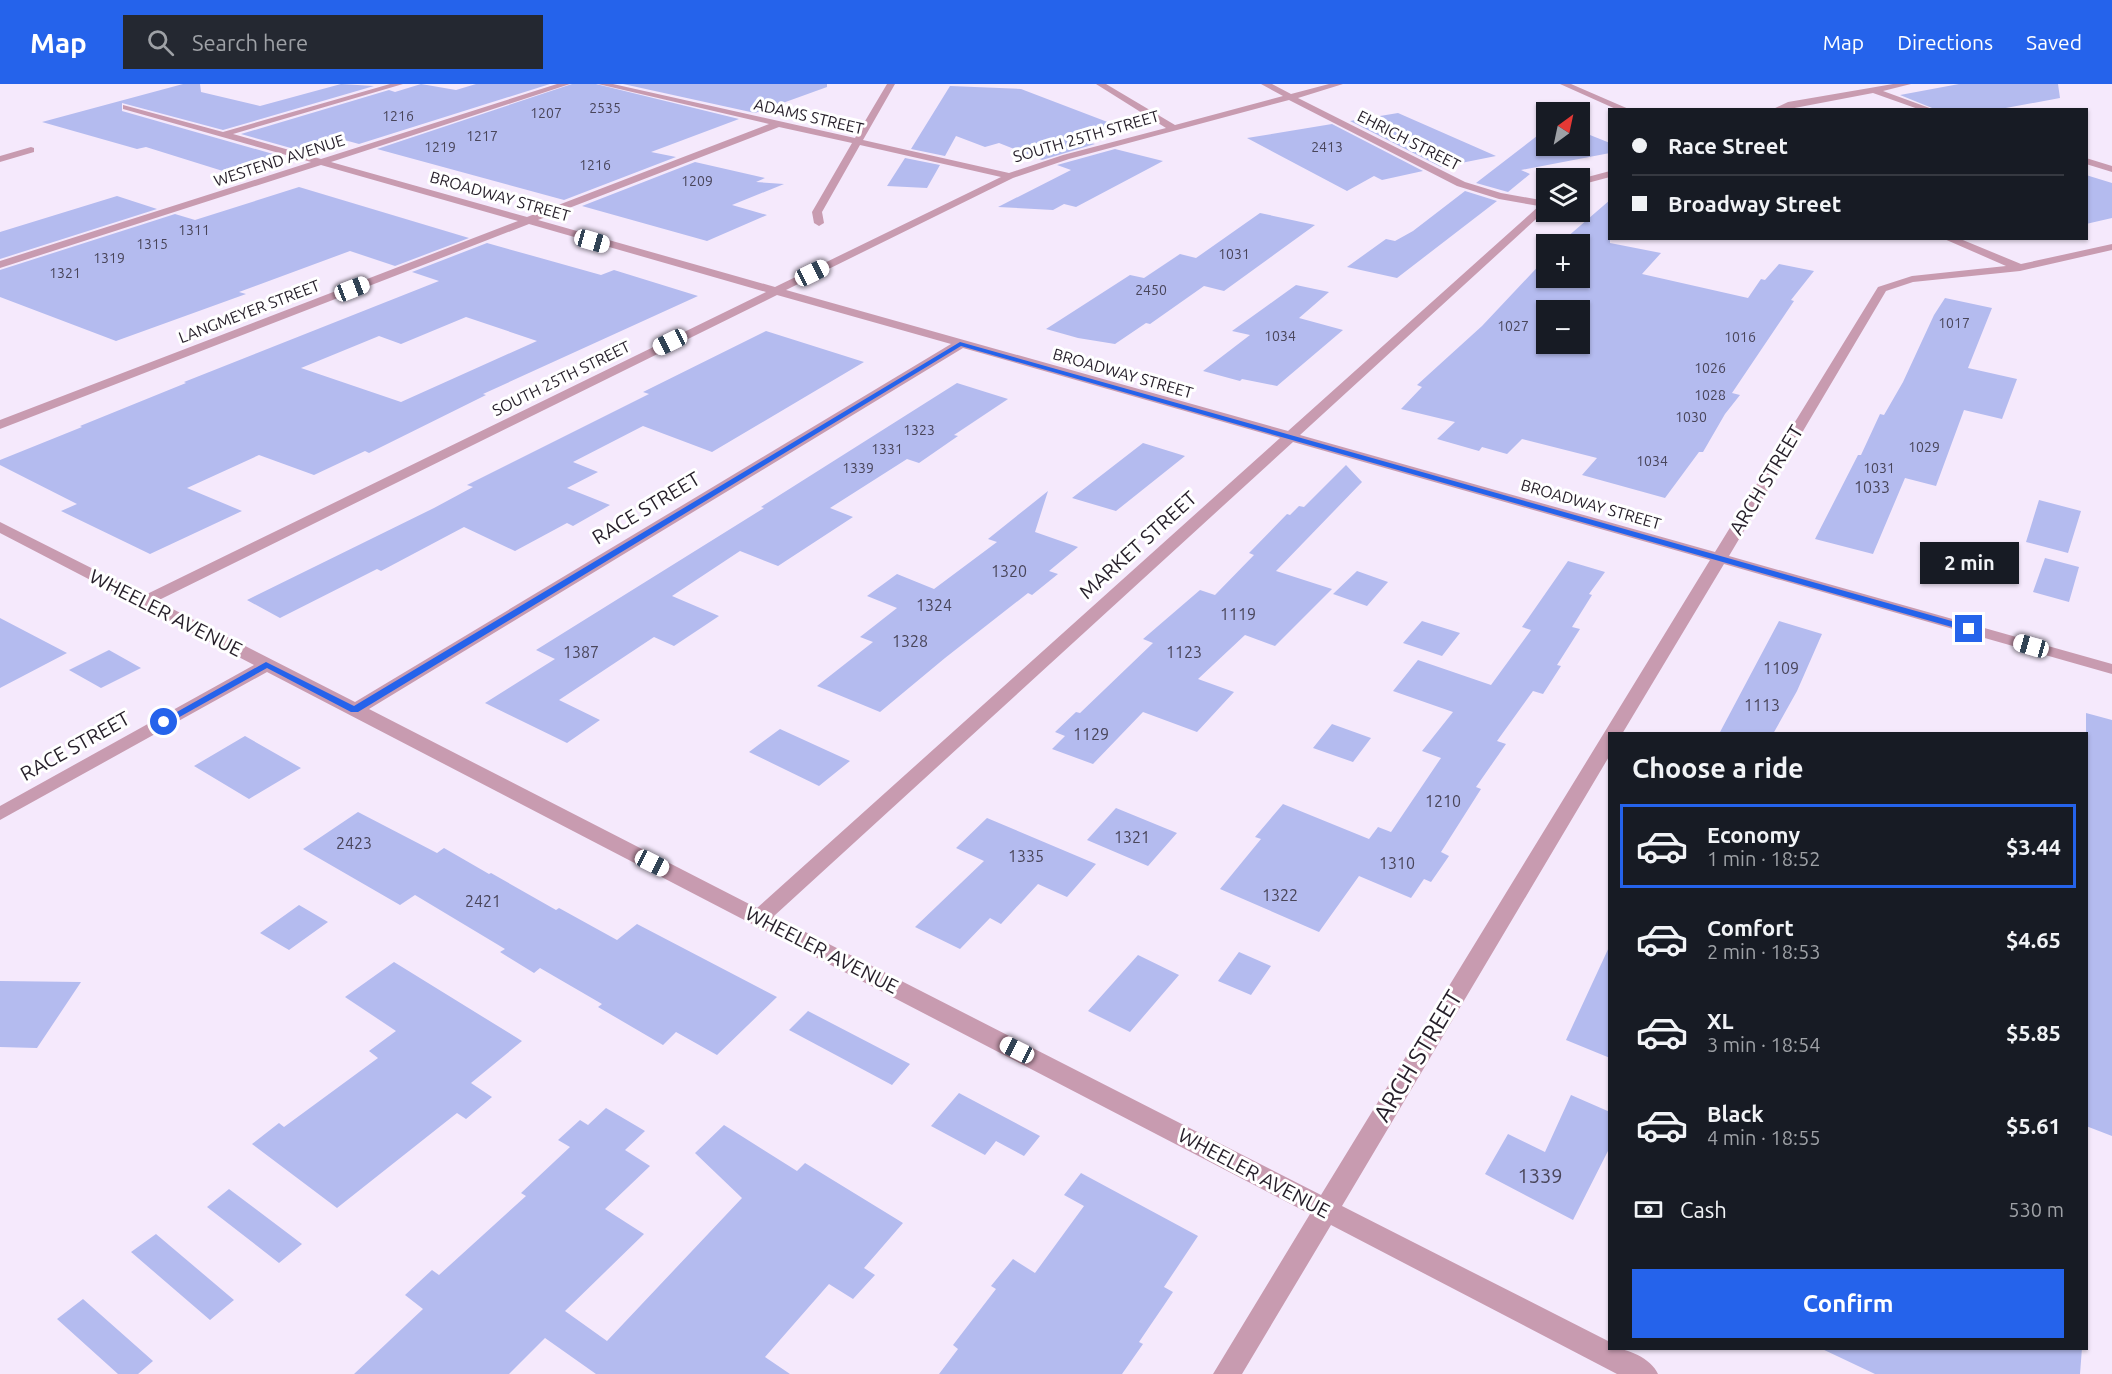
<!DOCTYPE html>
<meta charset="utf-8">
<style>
:root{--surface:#171b24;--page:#242831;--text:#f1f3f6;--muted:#9ea1a6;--line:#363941;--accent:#2563eb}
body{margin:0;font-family:Ubuntu,sans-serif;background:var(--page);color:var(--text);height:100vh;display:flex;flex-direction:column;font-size:22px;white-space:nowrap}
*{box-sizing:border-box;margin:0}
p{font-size:20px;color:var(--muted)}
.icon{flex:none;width:33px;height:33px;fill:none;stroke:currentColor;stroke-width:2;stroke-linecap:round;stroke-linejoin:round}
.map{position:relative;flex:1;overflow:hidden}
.side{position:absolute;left:1608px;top:648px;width:480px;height:618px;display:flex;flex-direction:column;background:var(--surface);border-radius:0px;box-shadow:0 2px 4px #0004}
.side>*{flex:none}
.hud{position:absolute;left:1608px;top:24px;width:480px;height:132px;border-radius:0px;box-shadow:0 2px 4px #0004;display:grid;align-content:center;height:132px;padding:0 24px;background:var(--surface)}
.needle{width:39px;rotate:33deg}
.buttons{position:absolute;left:1536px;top:18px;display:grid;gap:12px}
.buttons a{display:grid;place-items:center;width:54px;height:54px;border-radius:0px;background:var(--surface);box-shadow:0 2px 4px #0004;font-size:30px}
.end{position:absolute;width:27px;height:27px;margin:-14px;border:8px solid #2563eb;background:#fff;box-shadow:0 0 0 3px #fff}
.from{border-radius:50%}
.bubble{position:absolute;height:42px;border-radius:0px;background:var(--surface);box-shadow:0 2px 4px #0004;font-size:20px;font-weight:700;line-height:42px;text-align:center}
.car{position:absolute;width:18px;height:36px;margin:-18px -9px;border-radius:8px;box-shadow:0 0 4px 2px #0007;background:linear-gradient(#fff 24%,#345 0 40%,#fff 0 76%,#345 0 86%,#fff 0)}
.hud b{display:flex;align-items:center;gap:21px;height:57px;font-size:22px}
.hud b+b{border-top:2px solid var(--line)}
.hud i{width:15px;height:15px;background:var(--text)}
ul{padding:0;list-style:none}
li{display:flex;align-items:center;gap:18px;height:84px;margin:0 12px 9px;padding:0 12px;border:3px solid transparent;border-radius:0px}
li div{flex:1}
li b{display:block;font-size:22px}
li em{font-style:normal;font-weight:700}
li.selected{border-color:var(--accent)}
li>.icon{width:54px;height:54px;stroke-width:1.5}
h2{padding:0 24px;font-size:27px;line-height:72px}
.pay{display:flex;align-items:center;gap:15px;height:66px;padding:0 24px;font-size:22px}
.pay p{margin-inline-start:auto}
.action{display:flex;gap:12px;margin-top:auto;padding:12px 24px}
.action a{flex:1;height:69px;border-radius:0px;background:var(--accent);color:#fff;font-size:24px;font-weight:700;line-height:69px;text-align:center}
header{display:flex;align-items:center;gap:36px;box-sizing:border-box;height:84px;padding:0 30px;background:var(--accent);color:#fff}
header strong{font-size:28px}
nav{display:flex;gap:33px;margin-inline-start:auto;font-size:21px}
.search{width:420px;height:54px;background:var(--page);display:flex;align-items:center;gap:15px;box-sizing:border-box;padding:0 21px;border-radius:0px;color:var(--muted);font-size:22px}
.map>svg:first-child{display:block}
.building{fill:#b4bbef;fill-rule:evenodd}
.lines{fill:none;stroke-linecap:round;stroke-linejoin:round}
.minor{fill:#c89bb0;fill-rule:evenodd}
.route{fill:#2563eb}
.labels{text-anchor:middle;stroke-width:6;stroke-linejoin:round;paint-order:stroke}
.far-number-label{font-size:14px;fill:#49455a}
.far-street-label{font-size:16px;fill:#251e29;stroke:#fff}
.number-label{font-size:16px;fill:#49455a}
.street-label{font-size:20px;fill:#251e29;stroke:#fff}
.near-number-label{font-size:20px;fill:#49455a}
.near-street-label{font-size:24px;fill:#251e29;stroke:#fff}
</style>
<header>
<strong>Map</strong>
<div class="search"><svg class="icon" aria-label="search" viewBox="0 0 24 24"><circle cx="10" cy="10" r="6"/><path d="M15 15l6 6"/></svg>Search here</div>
<nav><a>Map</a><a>Directions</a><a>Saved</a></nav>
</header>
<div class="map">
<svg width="2112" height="1290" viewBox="0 0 2112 1290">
<rect width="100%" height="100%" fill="#f5e9fc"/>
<!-- building -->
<path class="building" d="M183,0h17l1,8 59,14 81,-22 33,2 -151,44 -101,-27v8l158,45 -54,16 -80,-25 -9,2 -95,-27z
M421,0l35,6 20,-6h74l-191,60 -22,-6 -39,12 -57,-16 148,-44 6,2z
M572,0h24l143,35 -88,33 25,5 -112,43 -187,-51z
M623,0h204v3l-72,26z
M1959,0h99l2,14 -65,12h-58l-37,-15z
M950,2l71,3 97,37 -50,12 27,6 -53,16 -43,-17 -14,4 -29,-11 -11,20 -34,-7z
M1398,29l98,43 -55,11 -91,-46z
M1332,40l91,47 -41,9 -8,-4 -27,15 -100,-53z
M1546,45v17h34v-15l30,12v10l-89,17 9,4 -22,18 -32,-9z
M1115,65l48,12 -87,46 -12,-3 -11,6 -55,-3 73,-37 -14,-5z
M905,74l35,7 -13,23 -40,-2z
M695,78l70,16 -9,4 28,2 -52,21 35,10 -60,26 -125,-35z
M2086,91l26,8v35l-26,6z
M299,103l170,51 -74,28 -45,-15 -111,41 7,2 -130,47 -116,-44v-27l175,-56 20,6z
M1465,107l32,10 -100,77 -50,-11 39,-28 9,2 18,-10z
M117,112l40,13 -157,50v-27z
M1610,116v43l51,10 -19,21 106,24 13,-19 4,1 14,-16 35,7 -23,29 3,1 -62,92 8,2 -15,19 -22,38h-4l-34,46 -83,-23 15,-17 -75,-19 -15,15 -25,-7 -3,4 -42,-12 18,-17 -54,-13 21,-22 -5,-2 65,-59 64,-68v20h34v-34h-21zM1546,226h34v34h-34z
M1260,129l55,12 -91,66 -20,-5 -54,38 -4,-1 -31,21 -37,-6 -32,-9 84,-54 14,3 36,-24 16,4z
M487,159l114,32 13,-5 84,26 -215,98 3,1 -117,58 -4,-2 -51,24 -55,-20 -72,33 55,23 -92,43 -89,-43 16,-7 -77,-39v-5l82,-33 -2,-1 106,-43 -2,-1 255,-101 -27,-9zM466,233l71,24 -136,61 -100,-34 78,-32 22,8z
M1296,201l33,7 -30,26 44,12 -66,56 -35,-7 -2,2 -37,-10 47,-36 -18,-4z
M1945,214l47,10 -24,60 49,11 -15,40 -38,-9 -28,76 -31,-8 -32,76 -58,-15 43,-84h3l19,-41 4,1 19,-33 31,-67z
M766,247l98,31 -152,90 -69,-26 -70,36 25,10 -31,16 43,17 -37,21 -6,-3 -52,28 -51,-24 -83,44 -4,-2 -97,49 -33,-18 187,-92 39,-21 -6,-2 182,-91 -6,-2z
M957,299l51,16 -54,36 4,1 -39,27 -12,-4 -77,49 23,9 -75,49 -38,-15 -68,45 47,20 -45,30 -20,-9 -95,63 41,20 -33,23 -82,-40 70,-44 -19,-9 228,-142 -3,-1z
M1143,359l42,13 -69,55 -44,-13z
M1346,381l16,17 -86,89 56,18 -57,57 -30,-11 -47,44 36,13 -37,40 -54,-20 -50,52 -41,-15 13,-13 -10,-4 21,-20 4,1 73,-70 -10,-4 57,-49 15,5 39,-40 -5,-2 38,-39 3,1 9,-9 5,1z
M1048,407l-13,41 43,15 -29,24 9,3 -26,21 -4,-2 -83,65 -65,54 -63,-26 56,-44 -13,-5 37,-29 -30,-12 30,-22 37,15 63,-47 -9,-3z
M2039,416l42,11 -13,42 -42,-11z
M2045,474l34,9 -10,35 -36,-10z
M1568,477l37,11 -16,22 3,1 -20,32 8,2 -23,36 4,1 -18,28 -10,-3 -36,50 9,3 -30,43 5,2 -40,63 8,4 -18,26 -7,-3 -13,19 -52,-22 -40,56 -99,-43 41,-50 -6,-2 28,-33 86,35 9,-12 13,5 50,-74 -19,-7 31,-39 -60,-21 25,-31 73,25 40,-55 -9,-3z
M1357,487l31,11 -21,24 -34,-12z
M0,534l67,35 -67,35z
M1422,537l38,12 -18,23 -39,-13z
M1779,537l43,13 -25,57 -24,43h-54z
M109,566l32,18 -40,20 -32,-18z
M2086,629l26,7v416l-26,-10z
M1332,640l39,14 -18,24 -40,-14z
M780,645l70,32 -31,25 -70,-34z
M245,652l56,32 -52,31 -55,-33z
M1116,724l61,25 -29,33 -61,-26z
M358,728l79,41 7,-5 45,26 2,-1 65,37 3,-2 58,32 20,-16 140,73 -60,58 -41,-23 -13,13 -65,-38 4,-3 -62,-36 -6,5 -34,-21 5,-3 -90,-54 -15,10 -97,-56z
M987,734l109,46 -29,33 -29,-13 -37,40 -11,-6 -30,31 -45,-22 69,-66 -28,-13z
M299,821l29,17 -39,28 -29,-17z
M1610,861v113l-44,-18z
M1239,868l32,14 -20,29 -33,-14z
M1138,871l41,20 -49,57 -42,-21z
M394,878l128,79 -51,42 21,14 -26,22 -9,-6 -120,95 -85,-64 27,-21 5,4 94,-69 -9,-7 27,-20 -51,-34z
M0,897l81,1 -44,66 -37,-1z
M808,927l102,53 -18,21 -103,-55z
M959,1009l81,43 -16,20 -28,-15 -11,14 -54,-29z
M1571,1011l39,17v35l-37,73 -88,-46 23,-40 37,18z
M606,1024l39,23 -20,19 25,16 -45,43 39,25 -79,77 42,30 135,-143 -47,-45 29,-28 73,46 8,-8 98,60 -39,45 11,7 -22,24 -24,-15 -64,73 25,17h-194l-51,-36 -36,36h-155l69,-65 -18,-14 27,-25 7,5 87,-79 -5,-3 49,-46 -12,-7 22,-20 8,5z
M1081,1089l117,63 -34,51 9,5 -34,50 4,2 -21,30h-183l19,-25 -5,-4 43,-56 -5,-3 22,-27 22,14 49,-67 -20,-11z
M229,1105l73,55 -23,19 -72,-56z
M156,1150l78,66 -24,20 -79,-68z
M83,1215l70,62 -15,13h-20l-61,-55z
M1820,1264h262l-2,26h-205z"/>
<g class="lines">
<!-- minor -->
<path class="minor" d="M390,0h13l-170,50 88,25 236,-75h13l-239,78 196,55 242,-93 -171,-40h15l242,54 32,-54h8l-32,56 146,33 54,-18 103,-27 -70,-44h10l69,41 108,-29 -22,-12h11l19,10 38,-10h14l-45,14 167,84 36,11 45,8v9l-246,225 415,117 163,-265 34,-11 94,-10 -64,-28h16l63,26 91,-20v6l-92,21 -107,11 -27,9 -157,265 383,108v10l-388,-110 -102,170h-12v21l-268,451 268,136v6c17,0 41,10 48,26h-41l-286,-149 -89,149h-29l97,-160 -1043,-542 -267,148v-14l254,-141 -254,-132v-11l145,73 621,-303 -237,-68 -529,205v-9l518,-199 -197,-56 -321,103v-7l311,-99 -188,-53v-4l100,27zM1289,16l168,86 42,13 40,7 -251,225 -502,-141 227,-112 56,-19zM779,43l73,16 -40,69 2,11 5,3 5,-3 -2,-11 38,-67 141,32 -226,110 -237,-67zM777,211l174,49 -596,358 -198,-101zM963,264l317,90 -523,470 -388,-199zM1293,358l417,118 -389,635 -547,-279z
M1560,0h11l60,26h-13z
M1893,0h18l-28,7 52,19h-14l-48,-17 -89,17h-13l17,-8z
M31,63l3,1v4l-34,10v-6z
M2086,74l26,8v6l-26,-8z
M1610,87v6l-30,8v-6z"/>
</g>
<!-- route -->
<path class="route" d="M960,258l1013,285 1,2 -8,2 -1005,-285 -603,366h-7l-84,-44 -100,56 -8,-2 107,-60 88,44z"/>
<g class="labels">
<!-- far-number labels -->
<g class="far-number-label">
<text x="605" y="29">2535</text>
<text x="546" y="34">1207</text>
<text x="398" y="37">1216</text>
<text x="482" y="57">1217</text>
<text x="440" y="68">1219</text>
<text x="1327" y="68">2413</text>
<text x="595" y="86">1216</text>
<text x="697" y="102">1209</text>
<text x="194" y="151">1311</text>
<text x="152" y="165">1315</text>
<text x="1234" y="175">1031</text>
<text x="109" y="179">1319</text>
<text x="65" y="194">1321</text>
<text x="1151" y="211">2450</text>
<text x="1954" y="244">1017</text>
<text x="1513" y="247">1027</text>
<text x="1280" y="257">1034</text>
<text x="1740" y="258">1016</text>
<text x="1710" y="289">1026</text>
<text x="1710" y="316">1028</text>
<text x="1691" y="338">1030</text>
<text x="919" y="351">1323</text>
<text x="1924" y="368">1029</text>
<text x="887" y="370">1331</text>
<text x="1652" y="382">1034</text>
<text x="858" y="389">1339</text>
<text x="1879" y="389">1031</text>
</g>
<!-- far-street labels -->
<g class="far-street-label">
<text transform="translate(809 32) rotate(13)" y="6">ADAMS STREET</text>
<text transform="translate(1086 52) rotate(-16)" y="6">SOUTH 25TH STREET</text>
<text transform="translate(1409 56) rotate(27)" y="6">EHRICH STREET</text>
<text transform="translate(279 76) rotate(-18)" y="6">WESTEND AVENUE</text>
<text transform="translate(500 112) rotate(16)" y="6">BROADWAY STREET</text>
<text transform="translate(249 227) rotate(-21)" y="6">LANGMEYER STREET</text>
<text transform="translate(1123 289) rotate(16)" y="6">BROADWAY STREET</text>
<text transform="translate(561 294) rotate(-26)" y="6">SOUTH 25TH STREET</text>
<text transform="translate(1591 420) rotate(16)" y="6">BROADWAY STREET</text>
</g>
<!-- number labels -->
<g class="number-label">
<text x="1872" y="409">1033</text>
<text x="1009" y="493">1320</text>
<text x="934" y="527">1324</text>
<text x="1238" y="536">1119</text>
<text x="910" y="563">1328</text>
<text x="581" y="574">1387</text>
<text x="1184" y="574">1123</text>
<text x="1781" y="590">1109</text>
<text x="1762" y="627">1113</text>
<text x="1091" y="656">1129</text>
<text x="1443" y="723">1210</text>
<text x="1132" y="759">1321</text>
<text x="354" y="765">2423</text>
<text x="1026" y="778">1335</text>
<text x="1397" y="785">1310</text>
<text x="1280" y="817">1322</text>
<text x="483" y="823">2421</text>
</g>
<!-- street labels -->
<g class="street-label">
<text transform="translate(1766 396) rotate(-59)" y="7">ARCH STREET</text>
<text transform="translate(646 424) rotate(-31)" y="7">RACE STREET</text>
<text transform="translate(1138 461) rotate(-42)" y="7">MARKET STREET</text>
<text transform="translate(166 529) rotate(27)" y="7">WHEELER AVENUE</text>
<text transform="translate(75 662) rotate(-29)" y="7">RACE STREET</text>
<text transform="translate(822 866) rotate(27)" y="7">WHEELER AVENUE</text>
<text transform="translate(1254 1089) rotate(28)" y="7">WHEELER AVENUE</text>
</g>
<!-- near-number labels -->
<g class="near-number-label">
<text x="1540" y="1099">1339</text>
</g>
<!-- near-street labels -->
<g class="near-street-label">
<text transform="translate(1418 972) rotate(-59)" y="8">ARCH STREET</text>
</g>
</g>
</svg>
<div class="buttons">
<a><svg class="needle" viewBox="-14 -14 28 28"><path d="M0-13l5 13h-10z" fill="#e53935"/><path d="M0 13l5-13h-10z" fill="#9ea1a6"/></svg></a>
<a><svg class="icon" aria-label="layers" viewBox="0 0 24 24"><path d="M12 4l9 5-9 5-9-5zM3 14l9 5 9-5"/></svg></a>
<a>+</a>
<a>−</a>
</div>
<i class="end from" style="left:164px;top:638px"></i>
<i class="end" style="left:1969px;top:545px"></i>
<div class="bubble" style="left:1920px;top:458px;width:99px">2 min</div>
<i class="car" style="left:592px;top:157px;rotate:106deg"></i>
<i class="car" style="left:812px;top:189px;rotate:64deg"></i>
<i class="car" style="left:352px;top:205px;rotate:69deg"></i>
<i class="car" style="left:670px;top:258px;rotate:244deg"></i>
<i class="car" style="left:2031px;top:562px;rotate:286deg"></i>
<i class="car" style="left:652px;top:779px;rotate:117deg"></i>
<i class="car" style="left:1017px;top:966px;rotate:297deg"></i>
<div class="hud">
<b><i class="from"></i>Race Street</b>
<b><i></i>Broadway Street</b>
</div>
<section class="side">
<h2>Choose a ride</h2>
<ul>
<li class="selected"><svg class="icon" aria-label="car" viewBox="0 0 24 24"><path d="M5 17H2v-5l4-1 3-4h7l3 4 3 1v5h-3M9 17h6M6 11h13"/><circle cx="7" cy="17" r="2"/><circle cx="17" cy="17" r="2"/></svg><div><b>Economy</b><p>1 min · 18:52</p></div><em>$3.44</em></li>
<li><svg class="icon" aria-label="car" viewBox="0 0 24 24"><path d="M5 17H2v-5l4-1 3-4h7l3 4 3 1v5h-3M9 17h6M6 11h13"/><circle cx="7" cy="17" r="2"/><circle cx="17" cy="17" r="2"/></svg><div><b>Comfort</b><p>2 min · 18:53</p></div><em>$4.65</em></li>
<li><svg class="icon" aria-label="car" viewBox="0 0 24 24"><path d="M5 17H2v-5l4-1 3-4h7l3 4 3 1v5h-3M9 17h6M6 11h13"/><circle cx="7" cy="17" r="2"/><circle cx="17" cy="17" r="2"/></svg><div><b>XL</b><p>3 min · 18:54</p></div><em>$5.85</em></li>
<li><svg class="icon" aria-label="car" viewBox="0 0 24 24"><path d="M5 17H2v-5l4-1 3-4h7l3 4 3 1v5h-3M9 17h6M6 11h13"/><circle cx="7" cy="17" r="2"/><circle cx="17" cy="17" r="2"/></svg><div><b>Black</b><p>4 min · 18:55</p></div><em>$5.61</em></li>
</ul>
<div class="pay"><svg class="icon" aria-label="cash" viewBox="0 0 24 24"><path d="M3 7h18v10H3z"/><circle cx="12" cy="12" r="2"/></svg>Cash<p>530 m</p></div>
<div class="action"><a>Confirm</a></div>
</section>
</div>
